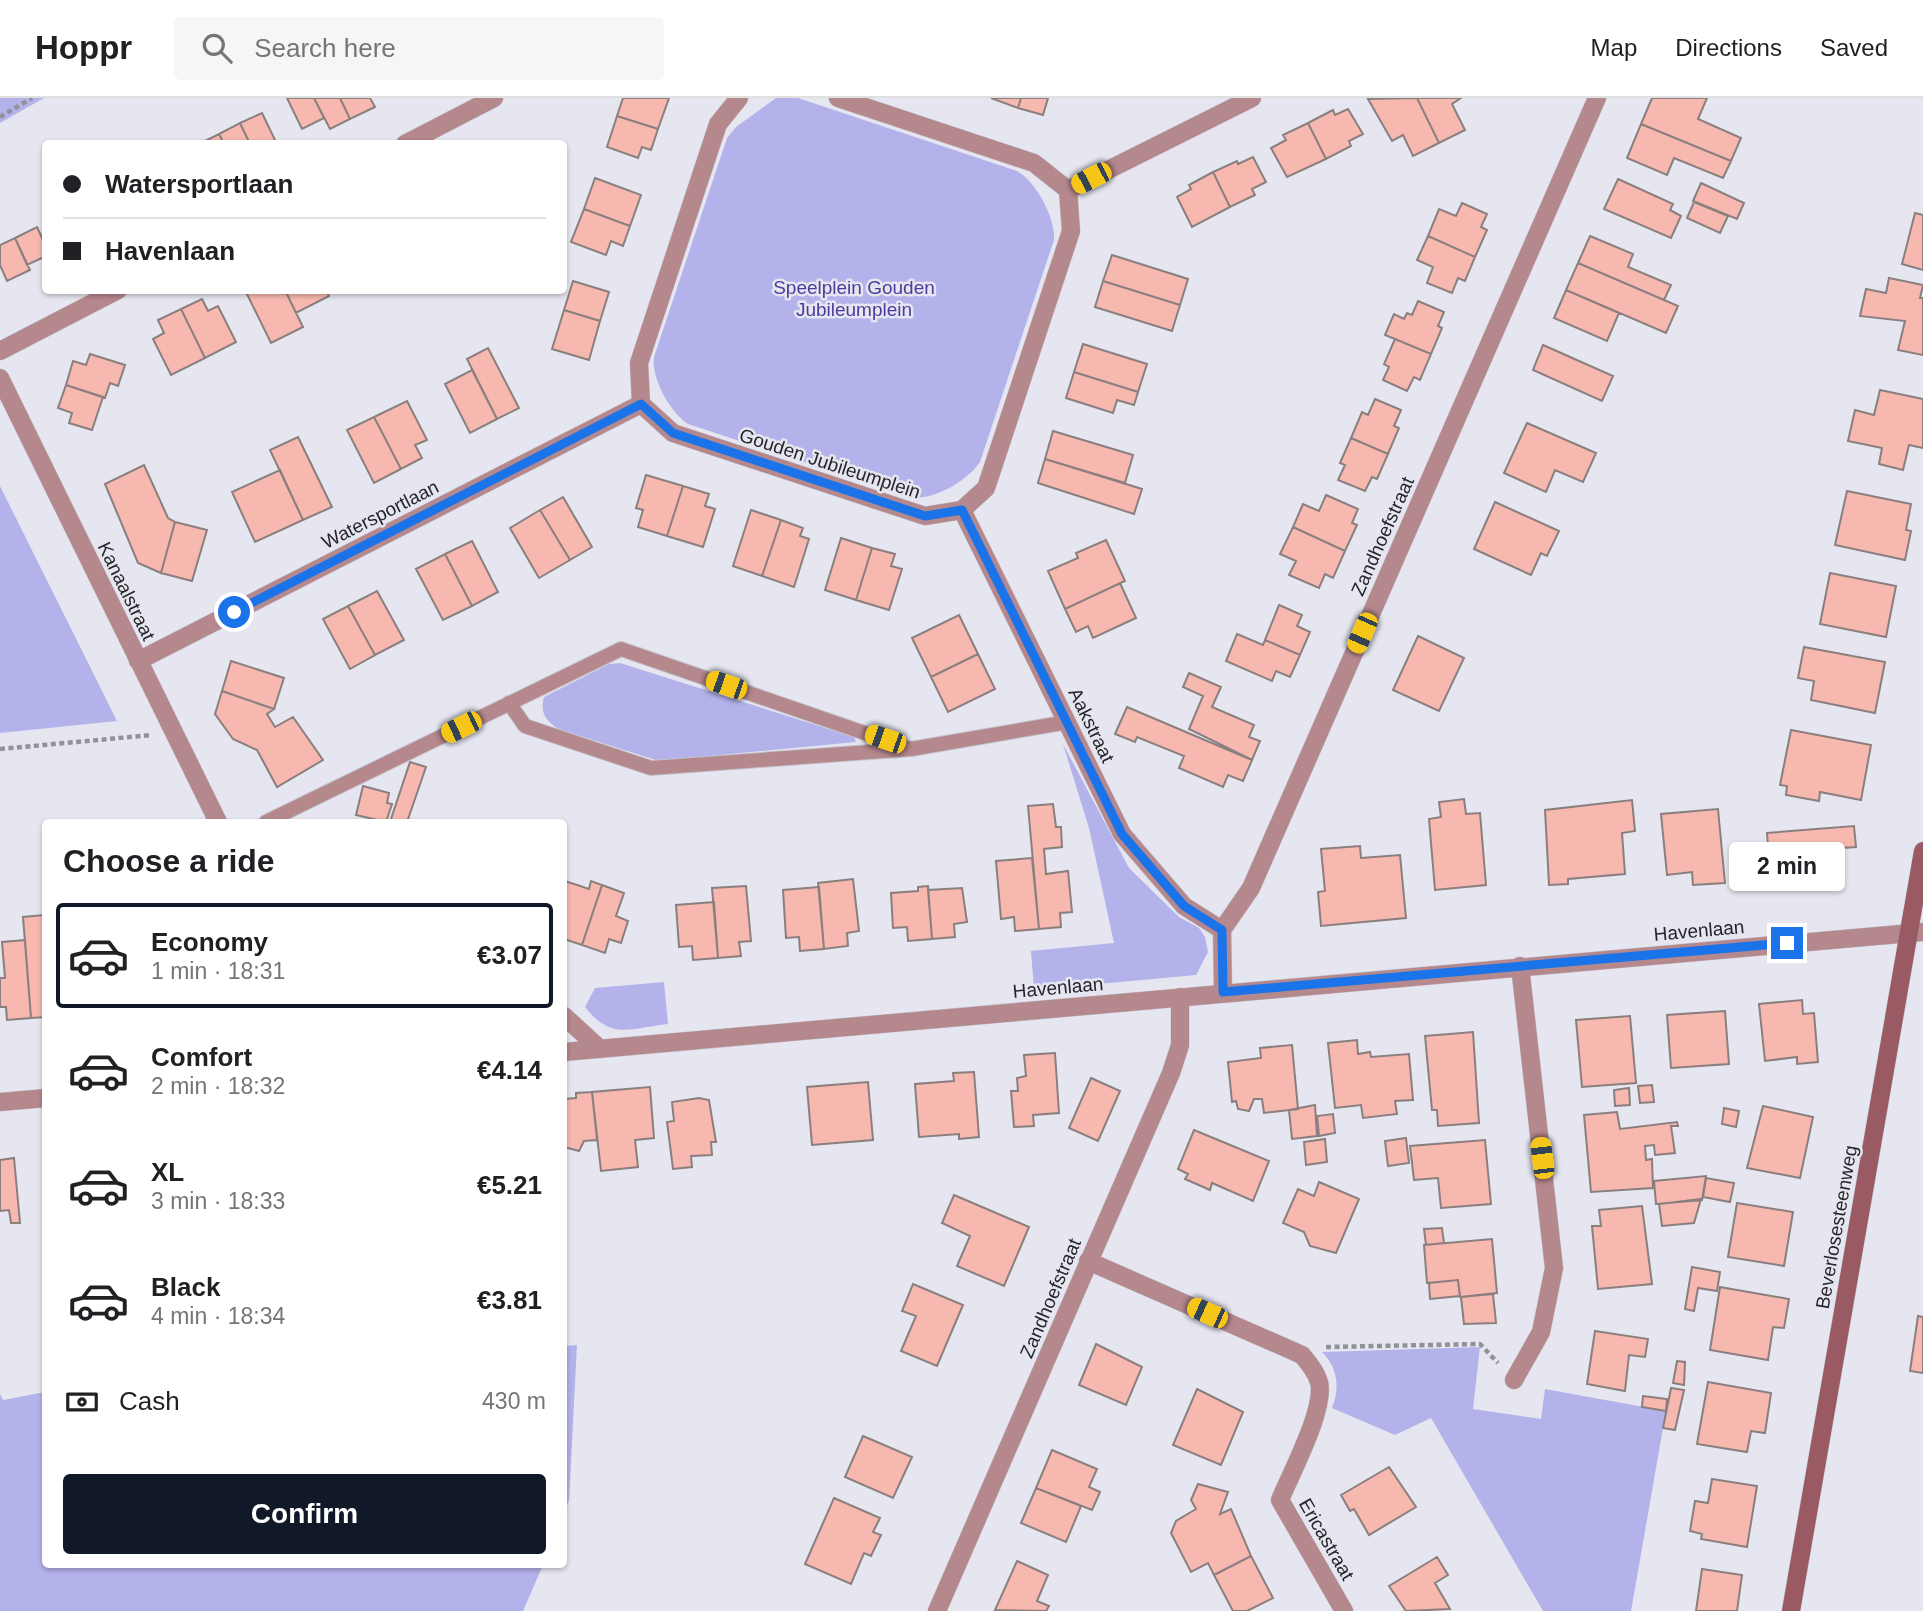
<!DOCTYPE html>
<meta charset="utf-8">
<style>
:root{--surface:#fff;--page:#f6f6f6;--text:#202124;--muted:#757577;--line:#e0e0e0;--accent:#111827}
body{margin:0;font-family:Arial,sans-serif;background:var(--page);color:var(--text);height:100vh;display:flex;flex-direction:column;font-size:26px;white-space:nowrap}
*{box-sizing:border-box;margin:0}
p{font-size:23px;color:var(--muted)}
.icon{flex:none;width:38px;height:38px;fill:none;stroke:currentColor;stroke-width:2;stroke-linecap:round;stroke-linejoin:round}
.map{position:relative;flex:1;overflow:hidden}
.details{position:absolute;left:42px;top:721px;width:525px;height:749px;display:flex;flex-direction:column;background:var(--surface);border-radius:7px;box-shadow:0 2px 5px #0004}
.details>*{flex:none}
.hud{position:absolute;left:42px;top:42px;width:525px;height:154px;border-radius:7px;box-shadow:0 2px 5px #0004;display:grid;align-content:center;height:154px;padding:0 21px;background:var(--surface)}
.end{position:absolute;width:32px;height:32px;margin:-16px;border:9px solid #1a73e8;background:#fff;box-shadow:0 0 0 4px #fff}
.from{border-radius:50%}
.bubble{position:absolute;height:49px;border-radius:7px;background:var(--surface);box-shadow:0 2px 5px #0004;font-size:23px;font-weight:700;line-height:49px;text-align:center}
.car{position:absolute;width:21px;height:42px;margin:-21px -10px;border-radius:9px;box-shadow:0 0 5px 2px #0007;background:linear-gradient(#f5c518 24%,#345 0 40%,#f5c518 0 76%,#345 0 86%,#f5c518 0)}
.hud b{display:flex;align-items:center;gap:24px;height:66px;font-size:26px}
.hud b+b{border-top:2px solid var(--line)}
.hud i{width:18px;height:18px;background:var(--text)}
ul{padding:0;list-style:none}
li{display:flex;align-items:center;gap:21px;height:105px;margin:0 14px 10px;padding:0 7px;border:4px solid transparent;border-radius:7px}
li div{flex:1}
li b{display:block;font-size:26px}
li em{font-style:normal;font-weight:700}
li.current{border-color:var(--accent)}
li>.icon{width:63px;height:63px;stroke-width:1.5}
h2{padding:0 21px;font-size:32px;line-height:84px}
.pay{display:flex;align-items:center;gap:18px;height:77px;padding:0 21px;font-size:26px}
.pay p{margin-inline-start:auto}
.button{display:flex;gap:14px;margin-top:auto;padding:14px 21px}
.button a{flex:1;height:80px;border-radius:7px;background:var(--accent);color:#fff;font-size:28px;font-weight:700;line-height:80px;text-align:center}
header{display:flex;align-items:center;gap:42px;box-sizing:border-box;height:98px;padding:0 35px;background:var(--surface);border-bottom:2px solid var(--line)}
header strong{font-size:33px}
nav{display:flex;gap:38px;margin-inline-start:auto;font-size:24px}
.search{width:490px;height:63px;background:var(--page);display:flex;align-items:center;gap:18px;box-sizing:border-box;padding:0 24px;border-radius:7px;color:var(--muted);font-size:26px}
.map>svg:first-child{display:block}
.green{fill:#b4b2ea}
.building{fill:#f6b8af;stroke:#8a7f7e;stroke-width:2}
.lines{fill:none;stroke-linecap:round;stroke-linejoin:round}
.lane-casing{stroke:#c3c3cc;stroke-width:16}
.street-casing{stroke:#c3c3cc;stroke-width:19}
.secondary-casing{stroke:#c3c3cc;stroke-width:19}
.path{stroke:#919198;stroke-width:4.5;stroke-dasharray:5 3.5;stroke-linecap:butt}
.lane{stroke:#b5888d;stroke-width:14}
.street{stroke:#b5888d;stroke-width:18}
.secondary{stroke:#995a63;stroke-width:18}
.route{stroke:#1a73e8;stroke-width:9}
.labels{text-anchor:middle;stroke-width:5;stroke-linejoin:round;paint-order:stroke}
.park-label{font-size:19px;fill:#4d3b9d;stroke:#e6e6f0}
.street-label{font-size:19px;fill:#26262a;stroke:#e6e6f0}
</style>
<header>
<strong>Hoppr</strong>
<div class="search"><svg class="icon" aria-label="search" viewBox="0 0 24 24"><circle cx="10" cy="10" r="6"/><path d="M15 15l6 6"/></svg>Search here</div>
<nav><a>Map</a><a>Directions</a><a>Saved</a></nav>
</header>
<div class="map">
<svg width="1923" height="1513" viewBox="0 0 1923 1513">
<rect width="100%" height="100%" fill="#e6e6f0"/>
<!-- green -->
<path class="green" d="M0,0h44l-44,25z
M776,0h22l219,73c19,10 39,48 37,69l-74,222c-12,18 -46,39 -69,35l-223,-73c-18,-12 -37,-46 -34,-67l73,-219 9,-11z
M0,388l117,235 -117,12z
M620,565l234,74 2,5 -197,19 -101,-32c-13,-9 -18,-16 -14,-32l65,-33z
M1063,646l66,124 50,49 20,11 6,9 3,15 -12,23 -162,15 -3,-39 83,-8 -25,-115z
M664,884l4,42c-39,4 -56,17 -83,-17l10,-19z
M577,1247l-8,155 -5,14v-168z
M1480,1249l-7,62 68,10 4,-30 121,22 -35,200h-88l-112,-193 -36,17 -63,-27c8,-20 6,-40 -10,-56z
M45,1294l1,172 497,1 -20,46h-523v-217l3,6z"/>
<!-- building -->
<path class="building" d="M287,0h27l10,20 -22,11z
M314,0h26l10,21 -20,10z
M340,0h30l5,9 -25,12z
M623,0h46l-11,31 -41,-13z
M991,0h30l-3,10z
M1021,0h27l-5,17 -25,-7z
M1417,0h44l-9,6 13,26 -26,13z
M1417,0l22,45 -26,13 -10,-21 -11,6 -24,-42z
M1652,0h55l-9,21 43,19 -10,23 -90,-37z
M1348,11l15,25 -14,7 2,5 -25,13 -18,-36 25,-13 2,5z
M262,15l14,29 -26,2 -10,-21z
M617,18l41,13 -7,21 -9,-3 -4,11 -31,-11z
M240,25l10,21h-26l-5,-10z
M1308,25l18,36 -39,18 -16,-29 15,-8 -3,-5z
M1641,26l90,37 -8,17 -49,-20 -7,17 -40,-17z
M219,36l5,10h-25z
M1253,59l13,25 -14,7 3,6 -25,12 -17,-35 24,-11 1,3z
M1213,74l17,35 -38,20 -15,-30 14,-8 -2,-4z
M595,80l46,17 -11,31 -46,-17z
M1618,81l55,25 -3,6 11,6 -10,22 -67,-29z
M1701,85l43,20 -7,16 -44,-18z
M1694,104l34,14 -8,17 -33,-15z
M1462,105l25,11 -6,13 6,3 -12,27 -47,-21 11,-27 17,7z
M584,111l46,17 -7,20 -12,-5 -5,14 -35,-13z
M1915,115l8,2v55l-21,-6z
M37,129l9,19v10l-19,9 -12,-27z
M1428,138l47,21 -10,24 -7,-3 -6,15 -25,-10 6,-16 -16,-7z
M1590,138l43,18 -5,13 43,18 -7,15 -86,-37z
M15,140l15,32 -23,11 -7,-16v-20z
M1112,157l76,24 -8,26 -77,-24z
M1578,165l100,43 -12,27 -100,-43z
M1889,180l34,7 -3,13h3v57l-25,-5 7,-29 -45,-5 6,-27 20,4z
M573,183l36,11 -9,29 -36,-11z
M1103,183l77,24 -8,26 -77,-24z
M245,192h40l18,37 -32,16z
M285,192h41l3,6 -33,17z
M1566,192l53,23 -12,28 -53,-23z
M202,201l6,12 10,-5 18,36 -31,16 -24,-49z
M1418,203l26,11 -6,14 4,2 -11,26 -46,-19 9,-21 10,5 3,-6 5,2z
M181,211l24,49 -34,17 -18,-36 11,-6 -6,-13z
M564,212l36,11 -11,39 -37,-11z
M1395,241l36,15 -11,26 -6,-3 -7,14 -24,-11 6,-13 -5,-3z
M1083,246l64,20 -9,28 -64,-20z
M1543,247l70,31 -11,25 -69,-31z
M488,250l31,60 -22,11 -30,-60z
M90,256l35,11 -7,21 -8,-3 -5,15 -39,-13 7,-24 13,4z
M472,272l25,49 -27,14 -25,-49z
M1074,274l64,20 -4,13 -17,-5 -4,13 -47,-15z
M66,287l37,12 -11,33 -23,-7 3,-10 -14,-5z
M1880,292l43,9v49l-14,-3 -6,25 -24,-6 3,-16 -34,-7 7,-31 19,5z
M1375,301l26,11 -7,16 5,2 -11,26 -37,-16 11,-26 6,3z
M407,303l20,39 -12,5 7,13 -21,11 -27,-52z
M374,319l27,52 -27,14 -27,-53z
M1527,325l69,30 -13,29 -28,-12 -9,22 -42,-19z
M1053,333l80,24 -8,28 -80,-24z
M298,339l34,70 -29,13 -33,-70z
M1351,340l37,16 -11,25 -5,-2 -7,14 -27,-11 7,-15 -5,-2z
M1045,361l97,30 -8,25 -96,-31z
M144,367l24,53 7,4 -14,51 -23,-10 -33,-79z
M280,372l23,50 -48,22 -23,-50z
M646,377l37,11 -16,50 -29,-9 5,-17 -7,-2z
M683,388l26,8 -4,12 10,3 -12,38 -36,-11z
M1847,393l64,13 -5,26 5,1 -6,29 -70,-15z
M1326,397l32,14 -6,14 5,2 -12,26 -52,-24 10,-23 16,7z
M563,399l29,50 -22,13 -30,-50z
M1495,404l64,29 -12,25 -6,-3 -10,22 -57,-26z
M540,412l30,50 -31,18 -29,-50z
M751,412l30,10 -19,56 -29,-10z
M781,422l22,8 -3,8 9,3 -15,48 -32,-11z
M175,424l32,8 -15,51 -31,-8z
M1293,429l52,24 -12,27 -8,-4 -6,14 -30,-13 7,-14 -16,-7z
M841,440l31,10 -16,52 -31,-10z
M1106,442l19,41 -60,28 -17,-38 30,-13 -2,-5z
M472,443l26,51 -26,14 -27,-52z
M872,450l23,6 -4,12 11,3 -13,41 -33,-10z
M445,456l27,52 -29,14 -27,-51z
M1830,475l66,13 -10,51 -66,-13z
M1120,485l16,35 -43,20 -5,-12 -12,6 -11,-23z
M377,493l27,49 -29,15 -27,-49z
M1279,507l23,10 -5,11 13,6 -10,23 -35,-15z
M348,508l27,49 -25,14 -27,-50z
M959,517l19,39 -47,23 -19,-39z
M1237,536l26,11 2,-5 35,15 -10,22 -14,-6 -4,10 -46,-20z
M1418,538l46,22 -25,53 -46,-21z
M1804,549l81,15 -10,51 -64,-13 3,-19 -16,-3z
M978,556l17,35 -47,23 -17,-35z
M231,563l53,17 -10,31 -52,-18z
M1189,575l32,14 -9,20 42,18 -5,12 11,4 -8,19 -63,-31 14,-33 -20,-9z
M222,593l52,18 -7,5 8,13 18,-10 30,43 -46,27 -20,-37 -24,-11 -18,-25z
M1127,609l125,53 -9,21 -15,-6 -5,12 -44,-19 5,-12 -47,-19 -2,5 -20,-8z
M1791,632l80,15 -10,55 -41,-8 -1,9 -33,-6 1,-9 -7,-1z
M410,664l16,5 -19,55h-17z
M363,688l26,7 -2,10 5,1 -6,18 -30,-7z
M1464,701l2,15 14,-1 6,72 -51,5 -6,-71 12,-2 -2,-15z
M1632,702l3,31 -13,2 3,41 -57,5v5l-19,1 -4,-75z
M1053,706l3,23h5l1,20 -18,2 2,25 22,-3 4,41 -12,1 1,14 -22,2 -11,-123z
M1718,711l7,74 -32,2 -1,-13 -25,3 -6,-61z
M1854,728l2,21 -14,1 2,33 -73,6 -4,-54z
M1360,748l1,12 39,-3 6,63 -85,8 -3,-34 7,-1 -4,-42z
M1032,760l7,71 -24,2 -1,-14 -13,2 -5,-58z
M853,781l6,52 -12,2 1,13 -24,3 -6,-66z
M565,783l24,8 2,-8 11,4 -20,60 -18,-6z
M602,787l22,8 -8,23 12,5 -7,22 -12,-4 -4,14 -23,-8z
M746,788l5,55 -12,1 2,14 -23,2 -6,-70z
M928,788l4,53 -24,2 -1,-14 -14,1 -2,-35 27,-2v-4z
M819,789l5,62 -24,2 -1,-14 -13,1 -3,-48z
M962,790l5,34 -13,2 1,13 -23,2 -4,-49z
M714,804l4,56 -25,2 -1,-14 -13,1 -3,-42z
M44,817l2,102 -15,1 -8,-101z
M25,842l6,78 -24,2 -1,-13h-6v-29h5l-3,-36z
M1802,902l1,14 11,-1 4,49 -21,2v-7l-32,4 -6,-57z
M1725,913l4,53 -58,4 -4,-53z
M1630,918l6,67 -54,4 -6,-67z
M1473,934l6,91 -41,3 -1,-16h-5l-7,-74z
M1357,942l1,14 12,-2 1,5 38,-3 4,46 -18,1 2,13 -34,4 -2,-13 -26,3 -7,-65z
M1292,947l6,64 -34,4 -2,-14h-8l-5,12 -11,-2 -2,-8 -4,1 -4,-40 33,-4 -1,-10z
M1055,955l4,60 -26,2 1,11 -20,1 -3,-36h7l-1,-13 9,-2 -2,-21z
M974,974l5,65 -20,2v-5l-40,3 -4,-53 39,-3 -1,-8z
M1091,980l29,13 -22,50 -29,-13z
M868,984l5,58 -61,5 -5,-58z
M1652,987l2,17 -14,1 -2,-17z
M650,989l4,51 -19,2 3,27 -37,4 -9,-79z
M1629,990l1,17 -15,1 -1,-16z
M592,994l5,48 -13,1 -5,10 -15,-4v-48l12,-1v-5z
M699,1000l10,2 7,42h-5l1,13 -21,1 1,11 -19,2 -6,-47 7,-1 -2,-19z
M1315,1007l2,31 -25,3 -3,-29z
M1763,1008l50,11 -13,61 -53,-10z
M1724,1010l15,3 -3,16 -14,-3z
M1617,1014l3,17 57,-7 1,4h-7l4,27 -20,2 -1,-10 -9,1 1,14 6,-1 1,29 -62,4 -7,-77z
M1333,1016l2,19 -16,3 -2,-20z
M1194,1032l75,31 -16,40 -41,-18 -2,7 -25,-11 3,-5 -10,-5z
M1406,1040l3,25 -21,3 -3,-25z
M1325,1041l2,23 -21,3 -2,-23z
M1485,1042l6,64 -50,4 -3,-30 -24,2 -4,-34z
M14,1060l6,65h-9l-2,-13 -9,1v-51z
M1706,1078l-4,24 -46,4 -2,-23z
M1706,1080l28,5 -4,19 -27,-5z
M1319,1084l40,17 -23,54 -26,-7 -6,-14 -21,-9 15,-34 16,7z
M954,1097l75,32 -25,59 -47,-20 13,-30 -28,-13z
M1701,1101l-7,24 -32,3 -3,-22z
M1737,1105l56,9 -9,54 -56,-9z
M1642,1108l10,78 -54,5 -6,-63h9l-2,-16z
M1442,1130l2,15 -18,2 -2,-16z
M1492,1141l5,54 -37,4 -2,-17 -31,3 -3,-38z
M1692,1169l28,5 -3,19 -19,-3 -4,23 -9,-2z
M1458,1182l2,16 -30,3 -1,-16z
M913,1186l50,21 -26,61 -36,-15 15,-35 -14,-5z
M1720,1189l69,12 -5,29 -11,-1 -5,33 -58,-10z
M1493,1196l3,29 -32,1 -3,-27z
M1918,1218l5,1v56l-13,-2z
M1595,1233l53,8 -3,18 -16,-2 -4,36 -38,-7z
M1096,1246l46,23 -16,38 -47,-20z
M1677,1263l8,1 -1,23 -11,-2z
M1708,1284l63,11 -6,40 -14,-2 -4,21 -50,-8z
M1671,1290l13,2 -9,40 -12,-2z
M1197,1291l46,23 -22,53 -48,-20z
M1643,1298l24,3 -1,12 -24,-4z
M863,1338l49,21 -19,41 -48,-21z
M1052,1352l45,19 -8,18 11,5 -8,18 -56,-22z
M1389,1369l27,40 -47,28 -15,-26 -4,2 -9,-16z
M1712,1381l45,7 -10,61 -46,-8 1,-5 -12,-3 5,-30 13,2z
M1198,1386l30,8 -8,22 11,-5 20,47 -37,19 -6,-12 -17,9 -20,-39 5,-12 20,-12 -5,-9z
M1036,1390l45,18 -15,36 -45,-19z
M834,1400l46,20 -7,14 8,3 -10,21 -7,-3 -13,31 -46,-20z
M1251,1458l22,42 -26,13h-14l-19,-36z
M1437,1459l11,18 -13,8 15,26 -44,2 -17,-25z
M1017,1463l31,14 -11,26 12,5 -3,5 -51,-1z
M1702,1471l40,6 -5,36h-41z"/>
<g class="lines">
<defs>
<path id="lane" d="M509,605l16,23 126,42 260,-19 157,-27
M266,724l355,-173 290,100"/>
<path id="street" d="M739,0l-21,26 -79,239 2,41 32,29 252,83 37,-6 24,-22 85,-257 -3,-41 -34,-27 -196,-65
M405,46l89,-46
M1068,92l184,-92
M0,253l118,-61
M0,280l218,444
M962,412l160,324 62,72 38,24
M138,563l503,-257
M1223,894l-1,-62 29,-42 346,-790
M564,918l36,33
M564,954l1359,-120
M0,1004l46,-4
M1088,1163l214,94c7,8 14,17 17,27 7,26 -28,91 -39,118l64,111
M1514,1282l27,-48 13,-64 -34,-302
M937,1513l234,-538 9,-28v-48"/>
<path id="secondary" d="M1791,1513l132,-760"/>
</defs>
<!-- lane casing -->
<use href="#lane" class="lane-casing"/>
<!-- street casing -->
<use href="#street" class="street-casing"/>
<!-- secondary casing -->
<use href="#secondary" class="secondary-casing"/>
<!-- path -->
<path class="path" d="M0,19l32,-19
M0,651l152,-14
M1326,1249l154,-3 18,19"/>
<!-- lane -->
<use href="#lane" class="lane"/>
<!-- street -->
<use href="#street" class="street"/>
<!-- secondary -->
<use href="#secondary" class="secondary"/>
</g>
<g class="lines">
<!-- route -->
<path class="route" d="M234,514l407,-208 32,29 252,83 37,-6 160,324 62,72 38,24 1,62 564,-49"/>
</g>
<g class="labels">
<!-- park labels -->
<g class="park-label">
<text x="854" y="196">Speelplein Gouden<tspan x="854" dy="22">Jubileumplein</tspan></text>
</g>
<!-- street labels -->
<g class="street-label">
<text transform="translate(830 365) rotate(18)" y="7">Gouden Jubileumplein</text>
<text transform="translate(380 416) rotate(-27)" y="7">Watersportlaan</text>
<text transform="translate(1382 438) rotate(-66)" y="7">Zandhoefstraat</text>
<text transform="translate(127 493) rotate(64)" y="7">Kanaalstraat</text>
<text transform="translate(1092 627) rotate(64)" y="7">Aakstraat</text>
<text transform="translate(1699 832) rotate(-5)" y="7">Havenlaan</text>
<text transform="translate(1058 889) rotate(-5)" y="7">Havenlaan</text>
<text transform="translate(1836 1129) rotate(-80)" y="7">Beverlosesteenweg</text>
<text transform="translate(1050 1200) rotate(-67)" y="7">Zandhoefstraat</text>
<text transform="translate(1327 1441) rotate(60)" y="7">Ericastraat</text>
</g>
</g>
</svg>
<i class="end from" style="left:234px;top:514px"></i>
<i class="end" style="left:1787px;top:845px"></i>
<div class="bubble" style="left:1729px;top:744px;width:116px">2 min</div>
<i class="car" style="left:1091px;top:80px;rotate:243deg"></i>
<i class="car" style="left:1362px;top:535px;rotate:204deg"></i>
<i class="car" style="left:726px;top:587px;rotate:289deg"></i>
<i class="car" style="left:461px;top:629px;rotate:244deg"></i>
<i class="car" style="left:885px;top:641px;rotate:289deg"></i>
<i class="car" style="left:1542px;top:1060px;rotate:353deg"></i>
<i class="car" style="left:1207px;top:1215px;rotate:294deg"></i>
<div class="hud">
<b><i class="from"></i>Watersportlaan</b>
<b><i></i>Havenlaan</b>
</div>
<section class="details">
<h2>Choose a ride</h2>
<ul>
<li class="current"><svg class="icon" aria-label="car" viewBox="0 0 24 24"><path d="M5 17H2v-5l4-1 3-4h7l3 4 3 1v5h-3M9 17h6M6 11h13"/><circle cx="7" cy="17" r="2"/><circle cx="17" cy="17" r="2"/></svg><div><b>Economy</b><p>1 min · 18:31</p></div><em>€3.07</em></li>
<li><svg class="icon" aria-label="car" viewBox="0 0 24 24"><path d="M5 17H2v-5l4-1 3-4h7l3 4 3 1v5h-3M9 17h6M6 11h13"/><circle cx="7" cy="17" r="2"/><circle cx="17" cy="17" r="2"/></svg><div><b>Comfort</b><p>2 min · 18:32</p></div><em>€4.14</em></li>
<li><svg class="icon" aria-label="car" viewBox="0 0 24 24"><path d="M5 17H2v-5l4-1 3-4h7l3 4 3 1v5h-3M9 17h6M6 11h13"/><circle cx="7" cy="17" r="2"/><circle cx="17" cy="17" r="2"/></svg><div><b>XL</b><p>3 min · 18:33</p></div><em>€5.21</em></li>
<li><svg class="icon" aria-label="car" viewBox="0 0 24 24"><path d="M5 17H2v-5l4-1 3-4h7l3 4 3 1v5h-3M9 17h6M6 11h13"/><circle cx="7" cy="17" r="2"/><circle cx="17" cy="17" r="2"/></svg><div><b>Black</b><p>4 min · 18:34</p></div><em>€3.81</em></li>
</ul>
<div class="pay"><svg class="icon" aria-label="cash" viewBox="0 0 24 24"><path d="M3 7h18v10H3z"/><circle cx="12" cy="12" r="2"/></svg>Cash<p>430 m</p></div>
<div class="button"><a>Confirm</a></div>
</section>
</div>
